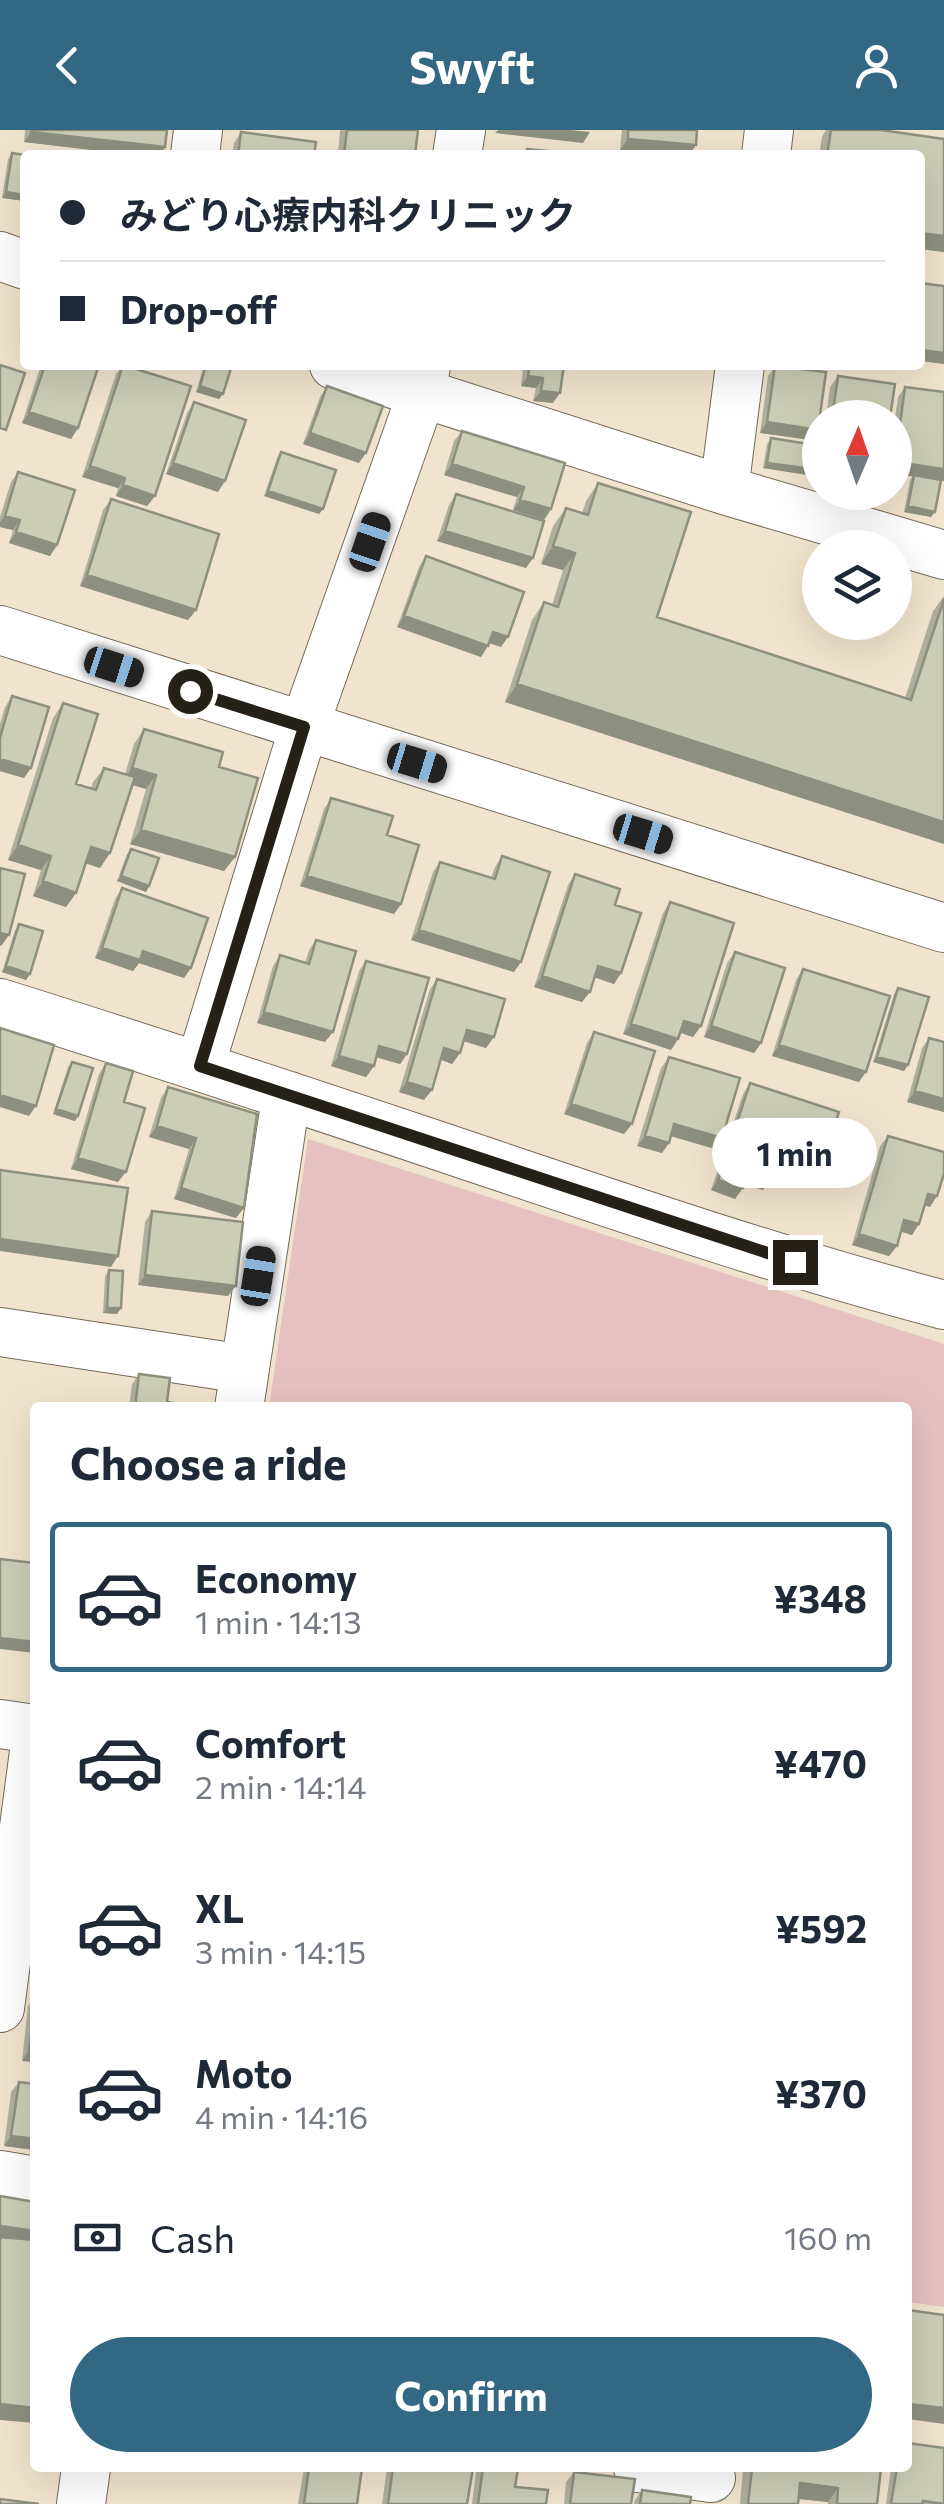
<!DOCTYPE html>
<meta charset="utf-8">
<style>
:root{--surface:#fff;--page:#f2f2f3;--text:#1f2937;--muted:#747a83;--line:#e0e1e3;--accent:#326883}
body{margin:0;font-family:Commissioner,"Noto Sans JP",sans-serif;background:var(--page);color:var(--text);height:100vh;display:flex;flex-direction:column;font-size:38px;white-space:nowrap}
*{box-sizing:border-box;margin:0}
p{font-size:32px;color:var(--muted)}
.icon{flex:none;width:55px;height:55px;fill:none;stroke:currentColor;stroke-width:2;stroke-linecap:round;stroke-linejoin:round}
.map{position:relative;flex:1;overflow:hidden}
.details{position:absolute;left:30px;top:1272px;width:882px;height:1070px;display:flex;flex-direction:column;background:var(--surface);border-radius:10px;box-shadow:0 10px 40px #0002}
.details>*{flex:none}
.top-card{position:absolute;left:20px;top:20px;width:905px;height:220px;border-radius:10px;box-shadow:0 10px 40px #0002;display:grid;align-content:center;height:220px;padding:0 40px;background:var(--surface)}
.needle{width:65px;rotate:2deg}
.fabs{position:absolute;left:802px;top:270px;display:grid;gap:20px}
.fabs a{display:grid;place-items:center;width:110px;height:110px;border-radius:50%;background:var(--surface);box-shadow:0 10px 40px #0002;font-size:50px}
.end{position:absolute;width:45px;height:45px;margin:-22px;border:12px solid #252119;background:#fff;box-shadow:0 0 0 5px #fff}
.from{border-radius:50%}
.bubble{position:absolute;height:70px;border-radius:35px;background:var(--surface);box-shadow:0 10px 40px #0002;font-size:32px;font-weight:700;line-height:70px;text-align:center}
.car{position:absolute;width:30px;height:60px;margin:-30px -15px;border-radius:12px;box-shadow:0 0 8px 2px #0007;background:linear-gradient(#222 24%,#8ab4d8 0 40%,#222 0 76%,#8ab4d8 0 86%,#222 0)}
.top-card b{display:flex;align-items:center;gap:35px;height:95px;font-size:38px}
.top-card b+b{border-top:2px solid var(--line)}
.top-card i{width:25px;height:25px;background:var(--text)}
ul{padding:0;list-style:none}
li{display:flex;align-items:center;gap:30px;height:150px;margin:0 20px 15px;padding:0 20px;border:5px solid transparent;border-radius:10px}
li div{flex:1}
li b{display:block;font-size:38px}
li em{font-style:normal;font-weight:700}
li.selected{border-color:var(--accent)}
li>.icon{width:90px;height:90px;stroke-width:1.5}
h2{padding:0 40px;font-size:45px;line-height:120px}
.pay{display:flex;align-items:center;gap:25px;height:110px;padding:0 40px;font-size:38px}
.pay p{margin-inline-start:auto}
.primary-button{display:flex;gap:20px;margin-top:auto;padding:20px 40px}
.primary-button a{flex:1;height:115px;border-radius:60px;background:var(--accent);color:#fff;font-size:40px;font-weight:700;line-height:115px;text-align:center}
header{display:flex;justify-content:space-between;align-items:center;height:130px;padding:0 40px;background:var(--accent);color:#fff;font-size:45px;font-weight:700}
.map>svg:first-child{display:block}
.green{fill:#e5c1bf}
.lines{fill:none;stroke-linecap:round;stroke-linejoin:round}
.minor-casing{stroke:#766b58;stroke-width:50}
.minor{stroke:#fff;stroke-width:48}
.wall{fill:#afb09c}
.shaded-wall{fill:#8e907f}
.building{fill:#cbcdb5;stroke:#8e907f;stroke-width:2.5}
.route{stroke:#252119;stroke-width:12}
</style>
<header><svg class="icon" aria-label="back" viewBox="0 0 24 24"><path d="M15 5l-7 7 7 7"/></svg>Swyft<svg class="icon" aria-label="person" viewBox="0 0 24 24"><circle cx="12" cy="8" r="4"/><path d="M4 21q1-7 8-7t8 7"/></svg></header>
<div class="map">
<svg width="944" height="2374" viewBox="0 0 944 2374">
<rect width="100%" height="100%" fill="#f1e4ce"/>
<!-- green -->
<path class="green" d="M308,1009l636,205v963l-36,-5v-894l-639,-1z"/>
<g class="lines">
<defs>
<path id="minor" d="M195,25l3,-25
M457,25l4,-25
M766,25l3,-25
M0,126l25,9
M334,235l390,125 220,65
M724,360l16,-125
M0,500l944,298
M0,873c147,46 293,94 439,143 167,56 334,114 505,159
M200,936l104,-339 118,-334 4,-28
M0,1202l244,37
M239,1278l44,-290 7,-22
M0,1594l35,5
M0,1878l35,-264
M0,2045l35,6
M638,2338l73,10
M81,2374l5,-36"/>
</defs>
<!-- minor casing -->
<use href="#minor" class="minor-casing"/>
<!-- minor -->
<use href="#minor" class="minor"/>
</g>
<!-- wall -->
<path class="wall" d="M25,0h142l-7,25h-25l-111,-13z
M340,0h78l-3,25h-77z
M622,0h75l-1,15 -7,10 -69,-5z
M826,0h55l63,9v113l-24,-3v-94h-101l3,-18z
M241,2l73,23h-82l2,-12z
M12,23l13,48 -23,-3 6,-39z
M41,235h58l-21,63 -7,11 -49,-16z
M123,235l32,131 -8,10 -31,-10 2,-8 -36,-11 34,-103z
M204,235h28l-9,29 -4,5 -23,-7z
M496,235h68l-11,38 -20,-2 3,-13 -15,-2 2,-17z
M775,236l43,64 -7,10 -51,-7 8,-57z
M838,246l52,42h-64l4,-31z
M327,256l32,77 -56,-19 17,-47z
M905,257l39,5v89l-3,-1 -6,32 -4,5 -27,-5 6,-32 3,-4 -18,-2v-56l3,-21z
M194,272l24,90 -52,-18 21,-61z
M462,301l89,78 -7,11 -31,-10 4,-13 -73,-22 10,-34z
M771,308l41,31 -4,6 -45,-7 4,-24z
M281,322l42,57 -4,5 -55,-18 13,-38z
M18,342l39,73 -7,11 -41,-13 4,-13 -13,-3v-10l11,-35z
M598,353l59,134 248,81 28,-87 11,-15v248l-439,-142 27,-82 12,-18 8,3 11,-35 -22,-6 12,-38 13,-18 16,5 4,-12z
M456,364l70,74 -89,-27 12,-36z
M111,369l85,111 -8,10 -108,-34 23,-76z
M426,426l75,91 -12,-4 -8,14 -84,-30 22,-60z
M12,566l12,82 -24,-7v-47l5,-17z
M63,573l13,81 15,4 2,-6 11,-14 21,6 9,-30 10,-15 75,38 16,90 -11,14 -94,-27 16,-55 -14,-4 -22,68 -10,15 -14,-5 -10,30 -10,14 -33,-11 8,-26 -33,-10 45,-142z
M331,668l70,106 -7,10 -94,-28 24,-77z
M131,719l18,37 -3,6 -29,-11 10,-27z
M502,726l12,116 -103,-32 22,-68 7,-10 51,16 4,-11z
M575,744l40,31 6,68 -7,11 -20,-7 -12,25 -48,-15 34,-102z
M122,758l62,90 -45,-15 -6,8 -38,-13 20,-59z
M670,772l31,124 -8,11 -13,-4 -2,6 -7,11 -48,-16 40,-121z
M19,794l11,50 -4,6 -24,-8 13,-42z
M316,810l9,102 -68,-19 16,-57 7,-11 25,8 4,-13z
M735,822l26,91 -7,10 -50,-16 23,-74z
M366,831l41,93 -7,10 -24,-7 -2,9 -8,11 -35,-11 28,-95z
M803,839l56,113 -87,-26 24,-76z
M437,849l49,69 -23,-7 -3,12 -8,11 -11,-4 -17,40 -25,-8 31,-103z
M898,858l10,77 -4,6 -31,-9 21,-68z
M594,902l38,92 -8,10 -60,-20 23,-71z
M929,908l15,74 -37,-10 15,-54z
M669,927l53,81 -7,11 -44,-13 -2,7 -7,10 -25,-7 24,-78z
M72,932l6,54 -3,5 -22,-7 15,-47z
M106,933l12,119 -47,-13 28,-95z
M750,953l70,87 -8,11 -38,-13 -11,22 -19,-6 -9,15 -24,-9 32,-96z
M168,957l68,131 -62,-19 15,-50 -40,-12 12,-39z
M888,1006l42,71 -6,-2 -12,30 -11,-3 -4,14 -8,10 -37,-11 28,-99z
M152,1081l76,85 -90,-11 7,-63z
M109,1140l12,38 -4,6 -14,-1 2,-37z
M139,1244l28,28 27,6h-65l3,-24z
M35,1866v66l-13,-1 6,-55z
M19,1952l16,2v66l-31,-4 7,-54z
M304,2338h58l-5,36h-59z
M387,2338h86l-6,36h-85z
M478,2338h40l-3,19 31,17h-74l4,-33z
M743,2338h138l-4,36h-49v-2l-29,-3 -1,5h-58z
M891,2338h17l36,36h-58z
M574,2342l57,32h-67l2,-22z
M642,2360l48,14h-56l1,-4z"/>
<!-- shaded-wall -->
<path class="shaded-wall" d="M498,0h73l19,2 -7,11 -88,-10z
M31,2l134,15 -5,8h-25l-111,-13z
M628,9l68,6 -7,10 -69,-5z
M6,62l19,3v6l-23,-3z
M920,103l24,3v16l-24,-3z
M920,220l24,3v11l-24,-3z
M496,235h30l-3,4z
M528,246l15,2 -7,10 -15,-2z
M200,256l23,8 -4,5 -23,-7z
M541,261l19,2 -7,10 -20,-2z
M29,282l49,16 -7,11 -49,-16z
M767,292l51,8 -7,10 -51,-7z
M310,303l56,20 -7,10 -56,-19z
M895,332l49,7v12l-49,-7z
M173,333l52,18 -7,11 -52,-18z
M767,333l45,6 -4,6 -45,-7z
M452,334l72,23 -7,10 -73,-22z
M90,336l35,12 -7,10 -36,-11z
M123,355l32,11 -8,10 -31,-10z
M268,361l55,18 -4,5 -55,-18z
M840,362h29l7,2 -4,5 -33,-5z
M520,370l31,9 -7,11 -31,-10z
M908,376l27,6 -4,5 -27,-5z
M5,386l15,4 -7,10 -13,-3v-5z
M445,401l88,27 -7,10 -89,-27z
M16,402l41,13 -7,11 -41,-13z
M553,416l22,7 -12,17 -22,-6z
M87,445l109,35 -8,10 -108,-34z
M404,486l84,30 -7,11 -84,-30z
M493,502l15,5 -7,10 -15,-5z
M517,554l427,138v22l-439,-142z
M0,629l31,9 -7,10 -24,-7z
M132,638l24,7 -10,14 -24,-7z
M141,700l94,27 -11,14 -94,-27z
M18,715l33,11 -10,14 -33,-10z
M91,717l19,6 -10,15 -19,-6z
M121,746l28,10 -3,6 -29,-11z
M307,746l94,28 -7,10 -94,-28z
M43,751l33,12 -10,14 -33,-11z
M419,800l102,32 -7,10 -103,-32z
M0,803l9,2 -8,11 -1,-1z
M102,818l41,3 48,17 -7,10 -45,-15 -6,8 -38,-13z
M6,836l24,8 -4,6 -24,-8z
M598,836l23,7 -7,11 -23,-8z
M542,846l48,16 -8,10 -48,-15z
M264,882l69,20 -8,10 -68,-19z
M684,891l17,5 -8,11 -17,-6z
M631,894l47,15 -7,11 -48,-16z
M711,896l50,17 -7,10 -50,-16z
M467,900l27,7 -8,11 -26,-8z
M779,915l87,27 -7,10 -87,-26z
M379,916l28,8 -7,10 -28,-8z
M444,918l16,5 -8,11 -15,-6z
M339,926l35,10 -8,11 -35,-11z
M877,927l31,8 -4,6 -31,-9z
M407,952l25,8 -8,10 -25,-8z
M915,961l29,8v13l-37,-10z
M0,965l36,11 -7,10 -29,-9z
M571,974l61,20 -8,10 -60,-20z
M56,979l22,7 -3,5 -22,-7z
M674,994l48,14 -7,11 -48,-14z
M157,996l39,12 -7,11 -40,-12z
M645,1006l24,7 -7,10 -25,-7z
M778,1026l42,14 -8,11 -41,-14z
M78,1028l48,14 -8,10 -47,-13z
M748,1042l22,8 -7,10 -22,-7z
M718,1050l25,8 -8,11 -24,-9z
M181,1058l63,20 -8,10 -62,-19z
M928,1064l9,2 -7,11 -10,-3z
M904,1090l15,4 -7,11 -15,-5z
M859,1104l38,12 -8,10 -37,-11z
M0,1109l118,17 -7,11 -111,-16z
M145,1145l91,11 -8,10 -90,-11z
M107,1178h14l-4,6 -14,-1z
M0,1508l35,4v11l-35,-4z
M29,1920l6,1v11l-13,-1z
M11,2006l24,3v11l-31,-4z
M0,2096l35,5v12l-35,-5z
M0,2274l35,4v15l-35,-3z
M908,2274l36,4v16l-36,-5z
M800,2353l38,5 -10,14 -38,-4z"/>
<!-- building -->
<path class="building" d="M31,0h136l-2,17 -134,-15z
M347,0h71l-3,25h-71z
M628,0h69l-1,15 -68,-6z
M831,0h50l63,9v97l-24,-3v-78h-93z
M241,2l75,10 -2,13h-76z
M527,19l62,6h-63z
M12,23l13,2v40l-19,-3z
M920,153l24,3v67l-24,-3z
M0,235l25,8 -19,57 -6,-2z
M45,235h54l-21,63 -49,-16z
M123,235l68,21 -36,110 -32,-11 2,-7 -35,-12z
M206,235h26l-9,29 -23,-8z
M530,235h34l-4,28 -19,-2 2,-13 -15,-2z
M775,236l51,6 -8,58 -51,-8z
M838,246l57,8 -5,34h-58z
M327,256l56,20 -17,47 -56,-20z
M905,257l39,5v77l-49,-7z
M194,272l52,18 -21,61 -52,-18z
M462,301l103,32 -14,46 -31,-9 4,-13 -72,-23z
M771,308l44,7 -3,24 -45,-6z
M281,322l55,18 -13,39 -55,-18z
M18,342l57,18 -18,55 -41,-13 4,-12 -15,-4z
M914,345l27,5 -6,32 -27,-6z
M598,353l93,29 -34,105 254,83 33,-101v223l-427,-138 27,-82 14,5 17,-54 -22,-7 13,-38 22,7z
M456,364l88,27 -11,37 -88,-27z
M111,369l108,35 -23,76 -109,-35z
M426,426l98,36 -16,45 -15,-5 -5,14 -84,-30z
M12,566l37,11 -18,61 -31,-9v-21z
M63,573l35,11 -22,70 20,6 8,-22 31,9 -25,76 -19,-6 -15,46 -33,-12 8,-25 -33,-11z
M144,599l79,23 -4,15 39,11 -23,79 -94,-27 15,-55 -24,-7z
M331,668l62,18 -6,19 32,10 -18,59 -94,-28z
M131,719l28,9 -10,28 -28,-10z
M502,726l48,16 -29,90 -102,-32 21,-68 55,17z
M0,738l25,6 -16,61 -9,-2z
M575,744l45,15 -5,16 26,8 -20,60 -23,-7 -8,26 -48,-16z
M122,758l86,30 -17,50 -48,-17 -3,9 -38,-12z
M670,772l64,21 -33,103 -17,-5 -6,18 -47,-15z
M19,794l24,7 -13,43 -24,-8z
M316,810l40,11 -23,81 -69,-20 16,-57 29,9z
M735,822l50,16 -24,75 -50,-17z
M366,831l63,17 -22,76 -28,-8 -5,20 -35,-10z
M803,839l87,27 -24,76 -87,-27z
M437,849l68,20 -11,38 -27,-7 -7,23 -16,-5 -12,42 -25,-8z
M898,858l31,9 -21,68 -31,-8z
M0,898l54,17 -18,61 -36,-11z
M594,902l61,19 -23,73 -61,-20z
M929,908l15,4v57l-29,-8z
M669,927l71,21 -18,60 -48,-14 -5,19 -24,-7z
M72,932l21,6 -15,48 -22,-7z
M106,933l27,8 -9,31 21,6 -19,64 -48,-14z
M750,953l89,29 -19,58 -42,-14 -8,24 -22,-8 -5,16 -25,-8z
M168,957l89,27 -13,94 -63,-20 15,-50 -39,-12z
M888,1006l56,16v22l-7,22 -9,-2 -9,30 -15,-4 -7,26 -38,-12z
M0,1040l128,18 -10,68 -118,-17z
M152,1081l91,11 -7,64 -91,-11z
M109,1140l14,1 -2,37h-14z
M139,1244l31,4 -3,24 28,4 -1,2h-59z
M0,1429l35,4v79l-35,-4z
M35,1872v49l-6,-1z
M19,1952l16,2v55l-24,-3z
M0,2066l35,6v29l-35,-5z
M0,2107l35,3v168l-35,-4z
M908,2180l36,5v93l-36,-4z
M908,2313l36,5v56l-21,-3 -1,3h-31l6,-36h11z
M309,2338h53l-5,36h-53z
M393,2338h80l-6,36h-79z
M483,2338h35l-3,19 33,3 -2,14h-68z
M752,2338h129l-4,36h-40l1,-16 -38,-5 -2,21h-50z
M574,2342l61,7 -4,25h-61z
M642,2360l49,7 -1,7h-50z
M0,2369l39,5h-39z"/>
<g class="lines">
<!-- route -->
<path class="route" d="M190,561l114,36 -104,339 595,196"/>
</g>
</svg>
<div class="fabs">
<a><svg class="needle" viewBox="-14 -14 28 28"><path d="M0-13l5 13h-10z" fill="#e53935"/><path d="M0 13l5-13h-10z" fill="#747a83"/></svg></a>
<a><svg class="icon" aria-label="layers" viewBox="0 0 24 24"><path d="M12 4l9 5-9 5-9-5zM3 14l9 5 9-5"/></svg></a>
</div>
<i class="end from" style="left:190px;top:561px"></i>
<i class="end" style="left:795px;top:1132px"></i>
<div class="bubble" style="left:712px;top:988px;width:165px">1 min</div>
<i class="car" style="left:370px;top:412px;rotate:19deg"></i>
<i class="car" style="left:114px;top:537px;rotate:108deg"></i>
<i class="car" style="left:417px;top:633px;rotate:107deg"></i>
<i class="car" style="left:643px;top:704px;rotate:107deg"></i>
<i class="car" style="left:258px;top:1146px;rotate:9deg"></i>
<div class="top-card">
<b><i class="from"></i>みどり心療内科クリニック</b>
<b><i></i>Drop-off</b>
</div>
<section class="details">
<h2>Choose a ride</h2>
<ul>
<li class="selected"><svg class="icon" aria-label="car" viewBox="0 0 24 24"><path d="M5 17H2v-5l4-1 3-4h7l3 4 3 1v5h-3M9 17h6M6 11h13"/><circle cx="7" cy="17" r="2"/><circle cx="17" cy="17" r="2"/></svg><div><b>Economy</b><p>1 min · 14:13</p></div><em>¥348</em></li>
<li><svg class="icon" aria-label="car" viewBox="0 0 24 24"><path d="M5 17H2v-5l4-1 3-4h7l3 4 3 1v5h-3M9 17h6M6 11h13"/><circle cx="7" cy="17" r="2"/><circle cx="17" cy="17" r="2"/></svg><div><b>Comfort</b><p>2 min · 14:14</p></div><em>¥470</em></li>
<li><svg class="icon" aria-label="car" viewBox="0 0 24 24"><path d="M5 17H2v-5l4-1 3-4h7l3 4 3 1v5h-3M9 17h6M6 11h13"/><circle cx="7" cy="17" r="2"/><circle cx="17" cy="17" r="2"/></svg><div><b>XL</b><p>3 min · 14:15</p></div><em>¥592</em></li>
<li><svg class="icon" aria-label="car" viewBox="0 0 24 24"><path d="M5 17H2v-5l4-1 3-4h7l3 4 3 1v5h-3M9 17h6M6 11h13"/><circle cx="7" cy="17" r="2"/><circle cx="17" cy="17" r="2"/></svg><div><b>Moto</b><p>4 min · 14:16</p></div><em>¥370</em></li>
</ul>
<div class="pay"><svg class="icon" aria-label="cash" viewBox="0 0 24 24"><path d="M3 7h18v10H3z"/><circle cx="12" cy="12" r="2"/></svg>Cash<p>160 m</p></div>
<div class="primary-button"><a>Confirm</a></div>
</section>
</div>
